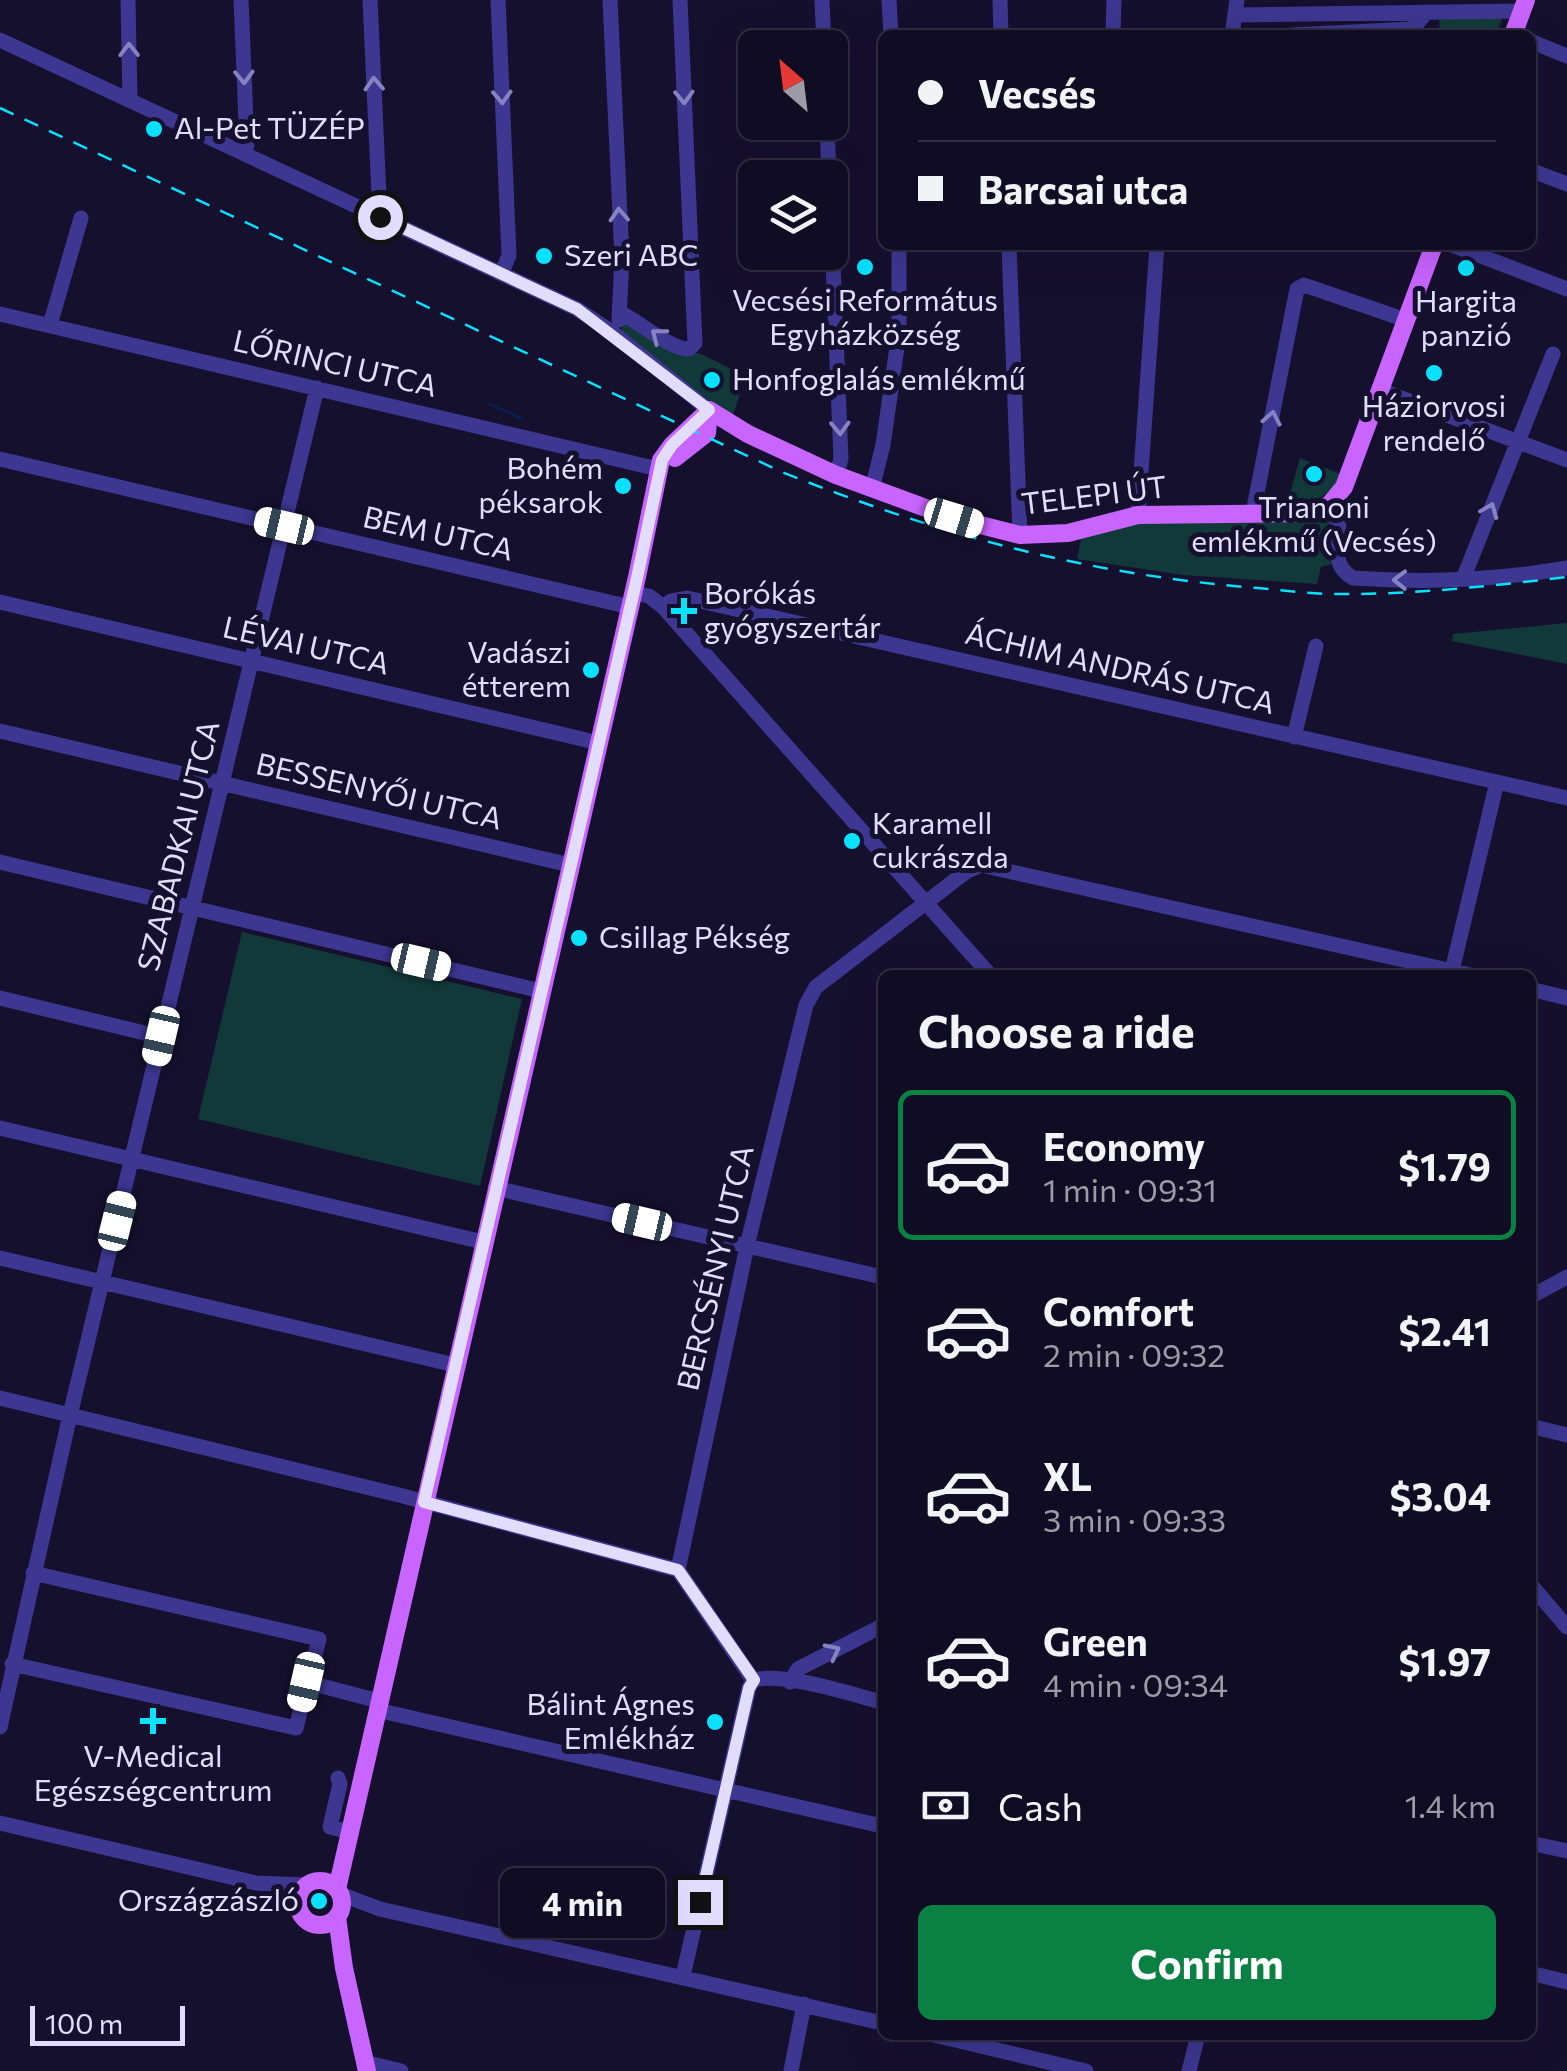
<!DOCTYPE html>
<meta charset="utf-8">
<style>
:root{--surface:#100c23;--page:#1e1a30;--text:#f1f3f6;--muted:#9c9ba6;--line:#302c41;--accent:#0b8043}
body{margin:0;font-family:Commissioner,sans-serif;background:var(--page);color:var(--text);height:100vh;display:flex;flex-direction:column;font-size:38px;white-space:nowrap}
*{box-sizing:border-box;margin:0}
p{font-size:32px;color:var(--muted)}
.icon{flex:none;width:55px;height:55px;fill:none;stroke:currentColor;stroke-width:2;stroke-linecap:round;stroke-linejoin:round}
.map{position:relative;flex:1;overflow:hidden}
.sheet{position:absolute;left:878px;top:970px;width:658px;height:1070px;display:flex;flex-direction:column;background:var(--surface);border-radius:15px;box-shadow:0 10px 40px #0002,0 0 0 2px var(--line)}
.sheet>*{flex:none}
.top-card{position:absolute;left:878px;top:30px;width:658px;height:220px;border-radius:15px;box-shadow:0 10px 40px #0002,0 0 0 2px var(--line);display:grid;align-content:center;height:220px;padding:0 40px;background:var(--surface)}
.needle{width:65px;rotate:332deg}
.tools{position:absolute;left:738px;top:30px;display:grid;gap:20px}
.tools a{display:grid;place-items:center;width:110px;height:110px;border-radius:15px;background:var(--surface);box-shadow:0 10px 40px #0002,0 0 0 2px var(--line);font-size:50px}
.scale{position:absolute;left:30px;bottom:25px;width:155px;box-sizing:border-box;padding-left:10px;border:5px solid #e2ddff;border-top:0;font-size:28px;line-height:35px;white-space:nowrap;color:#e2ddff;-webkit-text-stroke:8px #16102f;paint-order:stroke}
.end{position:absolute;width:45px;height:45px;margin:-22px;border:12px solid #e2ddff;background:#111;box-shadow:0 0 0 5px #111}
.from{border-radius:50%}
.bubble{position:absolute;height:70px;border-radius:15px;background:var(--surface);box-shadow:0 10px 40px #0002,0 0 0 2px var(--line);font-size:32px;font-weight:700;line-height:70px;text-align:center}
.car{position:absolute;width:30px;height:60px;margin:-30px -15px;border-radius:12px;box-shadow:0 0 8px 2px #0007;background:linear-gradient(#fff 24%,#345 0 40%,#fff 0 76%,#345 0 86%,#fff 0)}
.top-card b{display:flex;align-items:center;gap:35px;height:95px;font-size:38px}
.top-card b+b{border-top:2px solid var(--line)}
.top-card i{width:25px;height:25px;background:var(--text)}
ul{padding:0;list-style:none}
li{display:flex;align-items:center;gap:30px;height:150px;margin:0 20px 15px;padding:0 20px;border:5px solid transparent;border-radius:15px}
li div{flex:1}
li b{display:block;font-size:38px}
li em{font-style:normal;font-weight:700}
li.selected{border-color:var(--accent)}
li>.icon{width:90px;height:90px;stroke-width:1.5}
h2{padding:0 40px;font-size:45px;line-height:120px}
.pay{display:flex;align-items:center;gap:25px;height:110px;padding:0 40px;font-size:38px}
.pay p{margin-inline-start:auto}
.cta{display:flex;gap:20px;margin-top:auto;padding:20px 40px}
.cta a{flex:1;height:115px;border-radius:15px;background:var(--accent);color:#fff;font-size:40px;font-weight:700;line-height:115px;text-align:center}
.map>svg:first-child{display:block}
.green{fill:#123939}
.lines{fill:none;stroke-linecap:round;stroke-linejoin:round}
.stream{stroke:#072051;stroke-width:2.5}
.minor{stroke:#3d3791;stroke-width:15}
.major{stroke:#c864ff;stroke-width:18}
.rail{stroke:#09e2ff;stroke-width:2.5;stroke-dasharray:15 12;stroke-linecap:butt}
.oneway{stroke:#8782c2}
.route{stroke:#e2ddff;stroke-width:12}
.poi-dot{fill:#09e2ff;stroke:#16102f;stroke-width:4}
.labels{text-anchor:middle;stroke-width:10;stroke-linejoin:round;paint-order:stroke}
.poi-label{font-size:30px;fill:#e2ddff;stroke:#16102f;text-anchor:start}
.street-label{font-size:30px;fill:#e2ddff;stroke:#16102f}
</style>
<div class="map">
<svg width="1567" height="2071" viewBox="0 0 1567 2071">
<rect width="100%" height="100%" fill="#16102f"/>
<!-- green -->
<path class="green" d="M1503,16l-7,19h-56l-1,-18z
M625,323l59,31 15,-1 47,23 -14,42 -112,-87z
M1300,458l41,16c-12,24 -28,30 -54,30z
M1336,510l-1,53 -14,4 -4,17 -134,-9 -106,-16 4,-20 65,-18z
M1567,623v41l-115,-23 1,-7z
M242,932l280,67 -42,187 -282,-67z"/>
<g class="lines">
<!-- stream -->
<path class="stream" d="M489,404l32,14"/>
<!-- minor -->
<path class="minor" d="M128,0l2,100
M241,0l6,145 -3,8
M370,0l10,217
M498,0l11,255 -7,18
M610,0l12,258 -3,62
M822,0l2,48
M889,0l2,35
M1000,0l1,35
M1235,15l287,-4
M1113,35l1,-35
M1232,35l5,-35
M1291,35l121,-6 15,-17
M0,40l577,269 35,23 97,78
M1530,41l37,15
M827,122l2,56
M1530,170l37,14
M830,191l11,268 -5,16
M1009,245l11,290
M1452,245l115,44
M621,313c20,10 49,36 68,36l6,-6 -15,-343
M0,314l658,155
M50,325l31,-107
M1380,390l187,70
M0,459l630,148
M872,489l11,-44 16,-112v-88
M1329,505c5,8 10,16 10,25 0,20 -7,36 14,48 70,5 144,2 214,-10
M1253,513l44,-224 7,-4 102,35
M1138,515l19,-270
M1463,579l90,-225
M634,593l15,3 14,11 327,368
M0,602l599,141
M663,607l8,-6 16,-3 880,200
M0,731l570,134
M1294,737l22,-91
M0,862l541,129
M1451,975l46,-193
M1530,989l37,9
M0,998l161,39
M0,1128l483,114
M495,1188l387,89
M0,1258l455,107
M1530,1297l37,-20
M0,1398l403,98 275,74
M1530,1426l37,9
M1530,1584l37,43
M12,1664l284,64 23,-89 -286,-66
M753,1680l-75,-110 69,-324 59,-241 10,-18 151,-116 14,-6 489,110
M753,1680c31,-8 97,14 129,22
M306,1682l73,19
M790,1682l8,-13 84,-43
M377,1710l505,116
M0,1727l70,-312 247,-1027
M338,1778l2,6 -10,43 20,5
M0,1823l256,60 50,2
M1530,1843l37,8
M264,1887l33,15
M340,1894l40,15 502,114
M1530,1973l37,9
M683,1976l66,-288 4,-8
M934,2035l152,36
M364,2062l37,9
M791,2071l13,-67
M1189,2071l9,-36"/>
<!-- major -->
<path class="major" d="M1513,35l13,-35
M709,410l39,24 88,41 117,43 67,17 48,-2 70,-18 173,-2 18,-8 15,-18 90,-242
M675,458l32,-25 2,-23
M298 1903a22 22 0 1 1 44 0a22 22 0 1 1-44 0Z
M337,1889l300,-1312 24,-117 11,-15 37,-35
M337,1917l7,51 23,103"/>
<!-- rail -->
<path class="rail" d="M0,108l782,364c157,63 307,103 476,116 25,2 50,6 75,6 78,1 157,-8 234,-17"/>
</g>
<!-- one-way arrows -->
<defs><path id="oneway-chevron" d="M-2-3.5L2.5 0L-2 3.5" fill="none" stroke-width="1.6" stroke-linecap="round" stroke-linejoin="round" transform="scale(2.5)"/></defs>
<g class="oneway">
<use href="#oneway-chevron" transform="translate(129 50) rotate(-91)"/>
<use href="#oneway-chevron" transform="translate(244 77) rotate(88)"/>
<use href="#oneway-chevron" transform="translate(374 84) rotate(-93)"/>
<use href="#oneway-chevron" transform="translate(502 97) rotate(88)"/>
<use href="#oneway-chevron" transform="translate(684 97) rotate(88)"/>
<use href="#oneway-chevron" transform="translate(619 215) rotate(-93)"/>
<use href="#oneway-chevron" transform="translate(658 335) rotate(-142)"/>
<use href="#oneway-chevron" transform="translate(1272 418) rotate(-79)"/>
<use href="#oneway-chevron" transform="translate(840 428) rotate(88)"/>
<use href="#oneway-chevron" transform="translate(1490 510) rotate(-68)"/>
<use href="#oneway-chevron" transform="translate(1400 580) rotate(-179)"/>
<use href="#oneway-chevron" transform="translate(833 1651) rotate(-27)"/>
</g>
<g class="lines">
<!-- route -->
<path class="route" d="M380,217l197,92 132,101 -37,35 -10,15 -25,118 -213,924 254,68 76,110 -5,8 -49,214"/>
</g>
<!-- markers -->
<g class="poi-dot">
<circle cx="154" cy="129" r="10"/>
<circle cx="544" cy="256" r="10"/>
<circle cx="865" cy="267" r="10"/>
<circle cx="1466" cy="268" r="10"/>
<circle cx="1434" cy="373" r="10"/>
<circle cx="712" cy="380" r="10"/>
<circle cx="1314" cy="474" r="10"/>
<circle cx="623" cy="486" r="10"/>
<path d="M679 596h10v10h10v10h-10v10h-10v-10h-10v-10h10z"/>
<circle cx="591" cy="670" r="10"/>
<circle cx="852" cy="841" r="10"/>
<circle cx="579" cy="938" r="10"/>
<path d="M148 1706h10v10h10v10h-10v10h-10v-10h-10v-10h10z"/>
<circle cx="715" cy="1722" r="10"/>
<circle cx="319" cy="1901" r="10"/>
</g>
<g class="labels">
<!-- poi labels -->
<g class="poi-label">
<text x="174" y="139">Al-Pet TÜZÉP</text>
<text x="564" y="266">Szeri ABC</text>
<text x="865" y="311" text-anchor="middle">Vecsési Református<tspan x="865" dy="34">Egyházközség</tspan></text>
<text x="1466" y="312" text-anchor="middle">Hargita<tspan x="1466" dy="34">panzió</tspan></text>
<text x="732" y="390">Honfoglalás emlékmű</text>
<text x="1434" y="417" text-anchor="middle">Háziorvosi<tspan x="1434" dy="34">rendelő</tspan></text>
<text x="603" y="479" text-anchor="end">Bohém<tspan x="603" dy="34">péksarok</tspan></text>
<text x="1314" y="518" text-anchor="middle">Trianoni<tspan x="1314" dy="34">emlékmű (Vecsés)</tspan></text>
<text x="704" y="604">Borókás<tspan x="704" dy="34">gyógyszertár</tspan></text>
<text x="571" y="663" text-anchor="end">Vadászi<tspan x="571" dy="34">étterem</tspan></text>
<text x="872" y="834">Karamell<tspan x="872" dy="34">cukrászda</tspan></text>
<text x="599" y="948">Csillag Pékség</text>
<text x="695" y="1715" text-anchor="end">Bálint Ágnes<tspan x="695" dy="34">Emlékház</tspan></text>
<text x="153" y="1767" text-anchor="middle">V-Medical<tspan x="153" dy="34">Egészségcentrum</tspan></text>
<text x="299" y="1911" text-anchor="end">Országzászló</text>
</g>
<!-- street labels -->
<g class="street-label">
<text transform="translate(335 364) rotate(13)" y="10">LŐRINCI UTCA</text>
<text transform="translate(1094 496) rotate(-7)" y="10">TELEPI ÚT</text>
<text transform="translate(438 534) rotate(13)" y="10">BEM UTCA</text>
<text transform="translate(306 646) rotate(13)" y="10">LÉVAI UTCA</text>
<text transform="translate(1120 669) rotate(13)" y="10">ÁCHIM ANDRÁS UTCA</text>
<text transform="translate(379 792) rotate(13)" y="10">BESSENYŐI UTCA</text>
<text transform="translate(179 846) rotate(-76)" y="10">SZABADKAI UTCA</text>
<text transform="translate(716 1268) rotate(-77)" y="10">BERCSÉNYI UTCA</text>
</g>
</g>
</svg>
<div class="tools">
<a><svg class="needle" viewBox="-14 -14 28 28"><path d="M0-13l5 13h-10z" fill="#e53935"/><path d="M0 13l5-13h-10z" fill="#9c9ba6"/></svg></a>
<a><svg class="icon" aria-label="layers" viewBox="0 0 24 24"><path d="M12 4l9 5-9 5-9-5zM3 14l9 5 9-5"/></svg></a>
</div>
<div class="scale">100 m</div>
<i class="end from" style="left:380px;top:217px"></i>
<i class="end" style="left:700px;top:1902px"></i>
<div class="bubble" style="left:500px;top:1868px;width:165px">4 min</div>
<i class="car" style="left:954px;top:518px;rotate:107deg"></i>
<i class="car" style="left:284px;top:526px;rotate:283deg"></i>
<i class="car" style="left:421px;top:962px;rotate:103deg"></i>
<i class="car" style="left:161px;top:1036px;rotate:193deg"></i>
<i class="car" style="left:117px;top:1221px;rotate:14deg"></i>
<i class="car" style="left:642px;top:1222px;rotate:283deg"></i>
<i class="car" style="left:306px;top:1682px;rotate:193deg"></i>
<div class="top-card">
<b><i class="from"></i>Vecsés</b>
<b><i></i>Barcsai utca</b>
</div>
<section class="sheet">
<h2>Choose a ride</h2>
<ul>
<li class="selected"><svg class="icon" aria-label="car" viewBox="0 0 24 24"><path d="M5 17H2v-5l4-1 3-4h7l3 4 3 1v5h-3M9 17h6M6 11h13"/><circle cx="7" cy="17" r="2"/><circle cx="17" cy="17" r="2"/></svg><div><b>Economy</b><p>1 min · 09:31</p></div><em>$1.79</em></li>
<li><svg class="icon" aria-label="car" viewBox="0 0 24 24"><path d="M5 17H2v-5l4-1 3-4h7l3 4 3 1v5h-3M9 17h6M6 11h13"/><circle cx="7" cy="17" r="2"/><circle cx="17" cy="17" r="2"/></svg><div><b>Comfort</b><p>2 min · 09:32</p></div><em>$2.41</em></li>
<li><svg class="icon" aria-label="car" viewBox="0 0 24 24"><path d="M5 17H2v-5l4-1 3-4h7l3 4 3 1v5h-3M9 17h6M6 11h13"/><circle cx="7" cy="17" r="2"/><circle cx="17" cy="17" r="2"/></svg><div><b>XL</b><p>3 min · 09:33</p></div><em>$3.04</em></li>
<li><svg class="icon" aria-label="car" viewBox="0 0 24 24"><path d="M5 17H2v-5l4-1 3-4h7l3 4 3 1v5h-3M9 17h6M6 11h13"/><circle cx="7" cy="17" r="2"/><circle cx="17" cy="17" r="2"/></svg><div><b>Green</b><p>4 min · 09:34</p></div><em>$1.97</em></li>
</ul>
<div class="pay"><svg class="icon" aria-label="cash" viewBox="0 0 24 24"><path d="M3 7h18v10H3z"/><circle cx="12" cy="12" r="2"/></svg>Cash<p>1.4 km</p></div>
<div class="cta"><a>Confirm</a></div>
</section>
</div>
